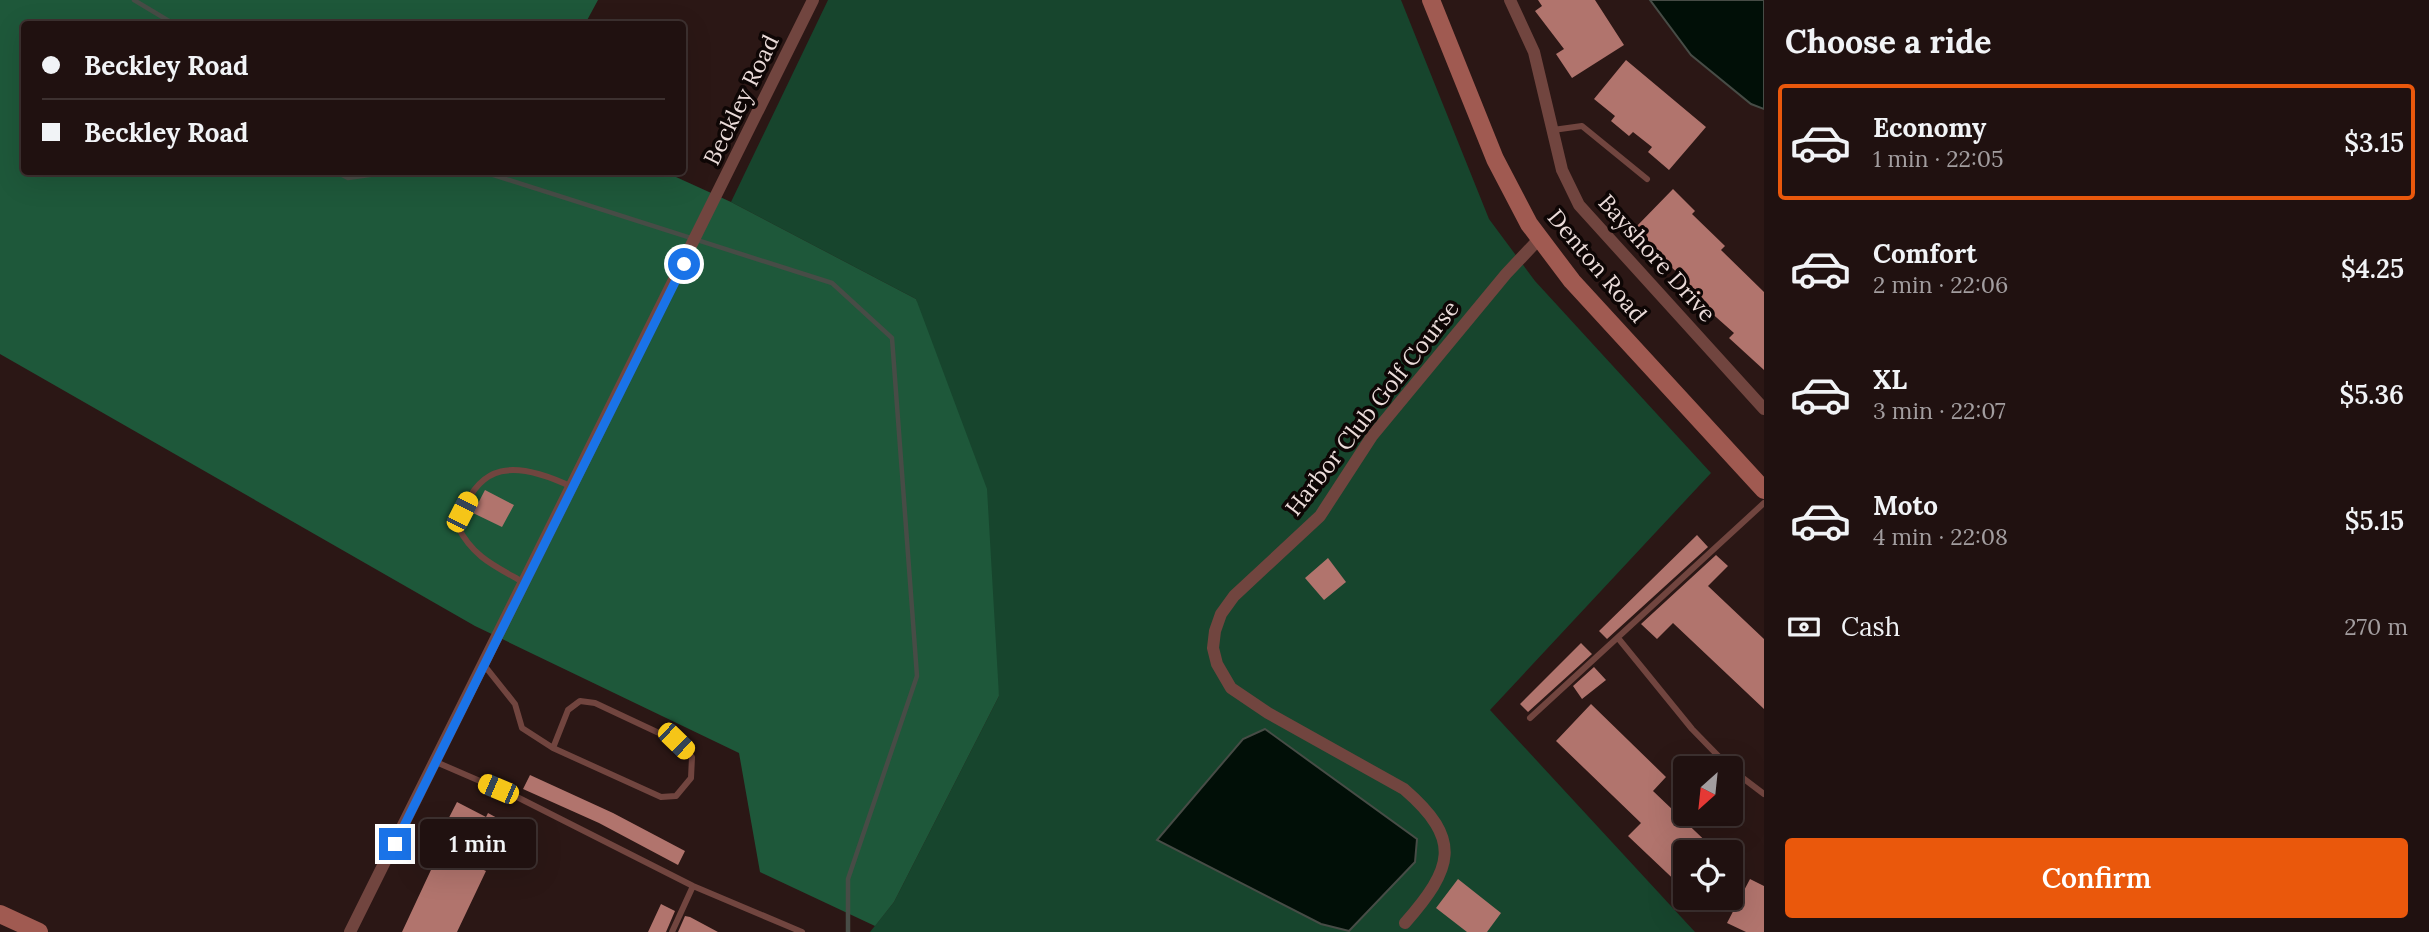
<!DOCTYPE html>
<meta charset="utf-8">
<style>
:root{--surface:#201110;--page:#2d1f1e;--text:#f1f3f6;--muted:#a29d9f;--line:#3d3130;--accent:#ea580c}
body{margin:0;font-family:Lora,serif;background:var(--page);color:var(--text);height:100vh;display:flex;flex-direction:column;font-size:26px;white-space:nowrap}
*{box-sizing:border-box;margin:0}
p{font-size:23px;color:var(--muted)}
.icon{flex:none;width:38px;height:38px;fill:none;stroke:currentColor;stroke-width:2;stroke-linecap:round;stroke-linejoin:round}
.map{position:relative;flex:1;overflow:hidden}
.panel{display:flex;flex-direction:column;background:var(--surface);width:665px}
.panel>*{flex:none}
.hud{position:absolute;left:21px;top:21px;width:665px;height:154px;border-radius:7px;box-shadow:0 7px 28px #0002,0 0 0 2px var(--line);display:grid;align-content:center;height:154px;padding:0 21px;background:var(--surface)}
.needle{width:46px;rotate:207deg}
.tools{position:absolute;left:1673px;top:756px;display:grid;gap:14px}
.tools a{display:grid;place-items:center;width:70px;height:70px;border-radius:7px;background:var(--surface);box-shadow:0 7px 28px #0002,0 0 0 2px var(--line);font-size:35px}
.end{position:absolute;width:32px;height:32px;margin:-16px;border:9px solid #1a73e8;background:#fff;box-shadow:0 0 0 4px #fff}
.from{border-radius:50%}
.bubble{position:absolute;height:49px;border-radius:7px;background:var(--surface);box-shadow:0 7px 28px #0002,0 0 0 2px var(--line);font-size:23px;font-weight:600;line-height:49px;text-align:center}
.car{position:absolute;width:21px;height:42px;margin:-21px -10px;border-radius:9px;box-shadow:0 0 5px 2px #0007;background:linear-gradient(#f5c518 24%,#345 0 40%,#f5c518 0 76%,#345 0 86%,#f5c518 0)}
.hud b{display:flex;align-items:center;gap:24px;height:66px;font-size:26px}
.hud b+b{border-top:2px solid var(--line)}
.hud i{width:18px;height:18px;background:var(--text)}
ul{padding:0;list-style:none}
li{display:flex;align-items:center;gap:21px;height:116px;margin:0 14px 10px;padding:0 7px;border:4px solid transparent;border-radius:7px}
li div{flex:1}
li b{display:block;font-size:26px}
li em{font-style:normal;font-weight:600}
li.on{border-color:var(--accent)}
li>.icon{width:63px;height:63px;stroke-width:1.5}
h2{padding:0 21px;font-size:32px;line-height:84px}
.pay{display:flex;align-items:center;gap:18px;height:77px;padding:0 21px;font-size:26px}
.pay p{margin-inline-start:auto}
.cta{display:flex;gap:14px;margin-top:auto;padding:14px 21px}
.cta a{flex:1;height:80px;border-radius:7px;background:var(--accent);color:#fff;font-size:28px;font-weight:600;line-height:80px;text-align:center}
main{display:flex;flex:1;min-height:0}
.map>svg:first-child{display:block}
.green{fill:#17452d}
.forest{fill:#1e583a}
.water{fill:#010f07;stroke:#474c46;stroke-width:2}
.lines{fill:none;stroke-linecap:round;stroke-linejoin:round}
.stream{stroke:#474c46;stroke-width:4.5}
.building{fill:#b1746d}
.lane{stroke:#71453f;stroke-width:6}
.street{stroke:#71453f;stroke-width:12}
.secondary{stroke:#a05a51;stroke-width:18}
.route{stroke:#1a73e8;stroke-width:9}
.labels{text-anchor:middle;stroke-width:7;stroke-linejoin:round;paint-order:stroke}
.street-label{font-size:23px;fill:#ebdcda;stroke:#0e0605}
</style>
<main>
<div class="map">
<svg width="1764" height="932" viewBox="0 0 1764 932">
<rect width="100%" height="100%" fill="#2b1715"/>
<!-- green -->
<path class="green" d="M828,0h573l88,219 46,62 176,192 -221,237 205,222h-825l24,-30 105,-206 -83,-397 -185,-97z"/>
<!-- forest -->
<path class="forest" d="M0,0h598l-13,24h-561v148h641l66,30 185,97 71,190 12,207 -105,206 -19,24 -115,-54 -21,-119 -264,-127 -475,-272z"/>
<!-- water -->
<path class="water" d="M1650,0h114v109l-13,-5 -60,-49z
M1265,729l152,110 -2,23 -66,69 -28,-7 -164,-84 86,-101z"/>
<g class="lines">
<!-- stream -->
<path class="stream" d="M134,0l40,24
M336,172l12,6 43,-6
M484,172l348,111 60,55 25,338 -69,203v53"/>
</g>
<!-- building -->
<path class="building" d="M1538,0h57l29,45 -52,33 -16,-24 8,-5 -29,-38 7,-5z
M1626,60l80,67 -37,43 -21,-18 4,-5 -19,-15 -4,4 -18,-15 4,-5 -21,-17z
M1673,189l22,22 -3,3 33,32 -4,4 43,42v78l-35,-32 5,-5 -53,-47 5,-5 -18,-17 -2,2 -17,-15 5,-5 -19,-18z
M485,490l29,15 -12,22 -29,-14z
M1697,535l11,12 -101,92 -8,-8z
M1716,555l12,11 -20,20 56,53v70l-91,-86 -16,16 -16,-15z
M1328,558l18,24 -22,18 -19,-22z
M1581,643l11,11 -64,58 -8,-8z
M1594,667l12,13 -24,19 -9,-13z
M1591,704l75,73 -13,14 64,61h-32v38l-57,-54 13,-13 -85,-82z
M530,775l83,38 72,38 -7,14 -79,-42 -76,-34z
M457,802l29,15 2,-4 11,6 -24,47 11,5 -29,61h-55l42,-90 -6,-3z
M1458,879l43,34 -14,19h-20l-31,-24z
M1750,879l14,7v46h-18l-19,-9z
M661,904l14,7 -9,21h-18z
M685,916l5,1 28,15h-40z"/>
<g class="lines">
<!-- lane -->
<path class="lane" d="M1553,130l29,-4 65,53
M523,582c-28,-16 -50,-25 -65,-55 18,-69 59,-66 114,-40
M1618,638l74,91 38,39
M484,665l31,39 7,24 31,20 108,49 15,-1 15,-18 1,-21 -16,-16 -81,-38 -15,-2 -12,9 -15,38
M1530,718l234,-215
M436,762l83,36 174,88 109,46
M1731,769l33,25
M672,932l21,-46"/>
<!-- street -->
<path class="street" d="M1510,0l24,52 28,118 17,35 185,204
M1405,923c48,-55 58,-83 -1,-134l-136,-76 -37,-25 -14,-24 -4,-16 2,-17 6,-17 13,-18 86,-80 52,-80 134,-162 33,-35
M350,932l463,-932"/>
<!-- secondary -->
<path class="secondary" d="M1431,0l64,159 34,65 43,57 192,209
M0,914l39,18"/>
</g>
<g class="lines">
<!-- route -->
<path class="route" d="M395,844l289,-580"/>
</g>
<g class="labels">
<!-- street labels -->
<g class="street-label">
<text transform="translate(741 100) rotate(-64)" y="8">Beckley Road</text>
<text transform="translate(1657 258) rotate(48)" y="8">Bayshore Drive</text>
<text transform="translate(1597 266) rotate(50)" y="8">Denton Road</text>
<text transform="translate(1372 408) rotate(-52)" y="8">Harbor Club Golf Course</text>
</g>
</g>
</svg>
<div class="tools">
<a><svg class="needle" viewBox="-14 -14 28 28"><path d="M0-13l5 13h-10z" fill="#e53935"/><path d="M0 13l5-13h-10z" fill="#a29d9f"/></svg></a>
<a><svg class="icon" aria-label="locate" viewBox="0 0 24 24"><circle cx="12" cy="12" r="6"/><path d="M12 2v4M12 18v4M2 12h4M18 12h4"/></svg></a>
</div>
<i class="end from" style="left:684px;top:264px"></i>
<i class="end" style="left:395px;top:844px"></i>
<div class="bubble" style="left:420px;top:819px;width:116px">1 min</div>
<i class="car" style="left:462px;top:512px;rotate:27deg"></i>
<i class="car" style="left:676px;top:741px;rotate:134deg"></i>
<i class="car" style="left:498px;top:789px;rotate:293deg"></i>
<div class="hud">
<b><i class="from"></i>Beckley Road</b>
<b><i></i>Beckley Road</b>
</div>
</div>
<section class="panel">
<h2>Choose a ride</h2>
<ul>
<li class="on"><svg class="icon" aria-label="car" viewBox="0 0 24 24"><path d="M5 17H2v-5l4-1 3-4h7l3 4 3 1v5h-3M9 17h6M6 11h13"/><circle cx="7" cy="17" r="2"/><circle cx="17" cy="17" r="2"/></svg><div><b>Economy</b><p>1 min · 22:05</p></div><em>$3.15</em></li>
<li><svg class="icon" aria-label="car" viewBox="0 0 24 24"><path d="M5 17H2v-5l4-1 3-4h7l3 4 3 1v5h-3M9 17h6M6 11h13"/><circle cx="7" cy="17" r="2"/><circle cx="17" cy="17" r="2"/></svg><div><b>Comfort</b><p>2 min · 22:06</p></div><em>$4.25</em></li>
<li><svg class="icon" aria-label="car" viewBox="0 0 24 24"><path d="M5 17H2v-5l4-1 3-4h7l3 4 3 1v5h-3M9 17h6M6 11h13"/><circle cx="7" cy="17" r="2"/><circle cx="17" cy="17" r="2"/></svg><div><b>XL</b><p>3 min · 22:07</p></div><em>$5.36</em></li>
<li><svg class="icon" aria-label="car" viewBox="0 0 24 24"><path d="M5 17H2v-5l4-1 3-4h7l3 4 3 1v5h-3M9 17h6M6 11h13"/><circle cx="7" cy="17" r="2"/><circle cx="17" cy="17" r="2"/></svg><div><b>Moto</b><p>4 min · 22:08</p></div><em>$5.15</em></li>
</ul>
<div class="pay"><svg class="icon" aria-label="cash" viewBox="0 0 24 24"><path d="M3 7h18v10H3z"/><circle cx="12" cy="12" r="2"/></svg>Cash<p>270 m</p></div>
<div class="cta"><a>Confirm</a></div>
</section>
</main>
